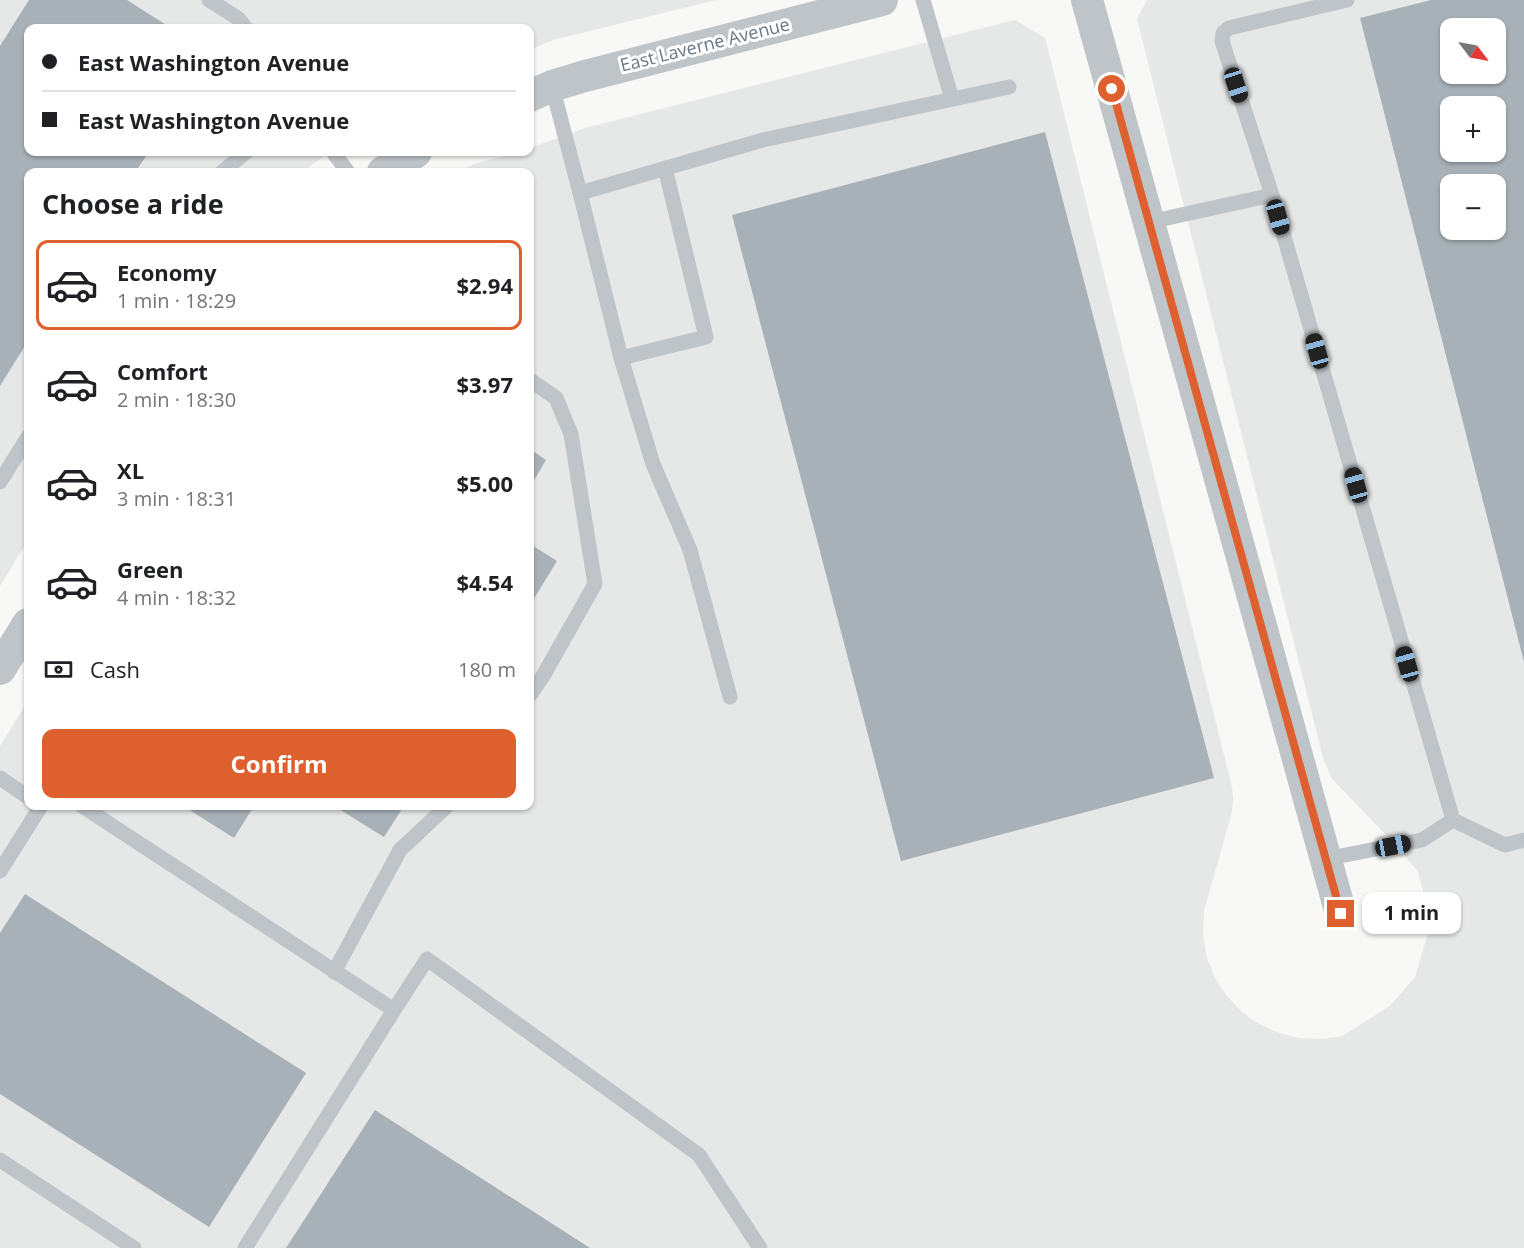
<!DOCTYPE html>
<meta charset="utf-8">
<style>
:root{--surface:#fff;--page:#f6f6f6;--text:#202124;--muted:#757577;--line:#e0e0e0;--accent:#df602f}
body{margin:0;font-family:"Open Sans",sans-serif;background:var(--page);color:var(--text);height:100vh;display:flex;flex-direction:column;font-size:22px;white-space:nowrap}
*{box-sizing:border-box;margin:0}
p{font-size:20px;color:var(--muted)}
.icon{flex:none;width:33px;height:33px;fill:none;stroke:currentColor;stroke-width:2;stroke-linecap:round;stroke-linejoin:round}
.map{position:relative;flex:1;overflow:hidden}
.drawer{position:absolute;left:24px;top:168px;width:510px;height:642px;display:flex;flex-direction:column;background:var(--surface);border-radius:12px;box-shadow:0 2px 4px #0004}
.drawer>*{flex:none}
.hud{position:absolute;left:24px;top:24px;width:510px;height:132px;border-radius:12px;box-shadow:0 2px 4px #0004;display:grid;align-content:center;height:132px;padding:0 18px;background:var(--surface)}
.needle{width:39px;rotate:122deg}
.buttons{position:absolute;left:1440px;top:18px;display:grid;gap:12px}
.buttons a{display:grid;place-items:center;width:66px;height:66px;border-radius:12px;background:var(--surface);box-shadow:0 2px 4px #0004;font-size:30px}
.end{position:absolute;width:27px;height:27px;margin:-14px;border:8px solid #df602f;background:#fff;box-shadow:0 0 0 3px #fff}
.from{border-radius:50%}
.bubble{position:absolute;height:42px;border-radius:12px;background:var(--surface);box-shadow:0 2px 4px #0004;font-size:20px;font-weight:700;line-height:42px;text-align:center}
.car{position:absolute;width:18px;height:36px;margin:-18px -9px;border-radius:8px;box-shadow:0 0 4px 2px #0007;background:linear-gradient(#222 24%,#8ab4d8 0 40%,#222 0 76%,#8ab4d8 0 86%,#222 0)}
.hud b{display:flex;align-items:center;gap:21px;height:57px;font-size:22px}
.hud b+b{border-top:2px solid var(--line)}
.hud i{width:15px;height:15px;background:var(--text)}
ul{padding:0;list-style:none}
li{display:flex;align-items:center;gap:18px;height:90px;margin:0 12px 9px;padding:0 6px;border:3px solid transparent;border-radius:12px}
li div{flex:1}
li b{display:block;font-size:22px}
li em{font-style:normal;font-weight:700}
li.selected{border-color:var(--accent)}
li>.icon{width:54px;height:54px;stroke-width:1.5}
h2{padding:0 18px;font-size:27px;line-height:72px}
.pay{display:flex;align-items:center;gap:15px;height:66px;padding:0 18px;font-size:22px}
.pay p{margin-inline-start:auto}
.cta{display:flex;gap:12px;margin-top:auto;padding:12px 18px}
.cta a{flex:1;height:69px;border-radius:12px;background:var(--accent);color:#fff;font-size:24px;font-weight:700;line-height:69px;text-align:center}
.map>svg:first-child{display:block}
.built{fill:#e6e7e7;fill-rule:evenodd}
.building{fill:#a8b1b7;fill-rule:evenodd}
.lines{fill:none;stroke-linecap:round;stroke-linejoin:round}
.lane{stroke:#bfc4c8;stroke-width:15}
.street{stroke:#bfc4c8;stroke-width:32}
.route{stroke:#df602f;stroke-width:8}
.labels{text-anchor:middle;stroke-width:6;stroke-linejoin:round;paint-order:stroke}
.street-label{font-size:18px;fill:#687886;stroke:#fff}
</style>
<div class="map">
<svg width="1524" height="1248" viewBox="0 0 1524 1248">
<rect width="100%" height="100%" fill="#f8f8f6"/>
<!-- built -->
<path class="built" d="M0,0h716l-163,40 -23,10v-22h-502v124h302l-28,20h-274v368l-28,46z
M1147,0h377v1248h-1524v-502l28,-45v105h502v-634h-71l15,-8 44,-12h12v-4l55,-20 430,-108 30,18 187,749 1,12 -1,13 -28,99 -1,23 4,24 8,20 12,18 15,16 17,12 20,9 20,5 22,1 21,-3 48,-30 25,-29 13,-44 -3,-37 -8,-26 -28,-32 -57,-59 -9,-21 -186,-739zM1450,28h46v46h-46zM1450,106h46v46h-46zM1450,184h46v46h-46z"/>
<!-- building -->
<path class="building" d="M29,0h98l44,28h-143v124h121l-14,20h-107v169l-28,45v-340z
M1431,0h93v662l-164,-644zM1450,28h46v46h-46zM1450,106h46v46h-46zM1450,184h46v46h-46z
M1045,132l169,646 -313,83 -169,-646z
M530,449l16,11 -16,27z
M530,544l27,17 -27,44z
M183,806h71l-20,32z
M334,806h70l-20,31z
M25,894l281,179 -97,154 -209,-133v-161z
M375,1110l215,138h-304z"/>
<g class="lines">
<!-- lane -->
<path class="lane" d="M209,0l30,19 7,9
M923,0l29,99
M552,86l28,107 183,-53 246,-53
M333,152l15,20
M222,172l24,-20
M580,193l41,165 32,106 37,86 40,147
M1272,195l-50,-154 1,-8 6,-5 118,-28
M1149,222l123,-27 181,625 52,25 19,-5
M621,358l85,-21 -41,-169
M530,380l26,18 15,36 24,150 -52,92 -13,19
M0,482l28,-45
M0,778l28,19
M82,806l312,204 -149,238
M1325,859l97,-19 31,-20
M0,871l41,-65
M334,972l66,-122 47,-44
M394,1010l33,-51 272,196 61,93
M0,1160l134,88"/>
<!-- street -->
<path class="street" d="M1087,0l254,914
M530,96l22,-10 33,-10 297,-76
M383,172l33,-20
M0,669l28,-45"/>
</g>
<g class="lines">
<!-- route -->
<path class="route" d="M1112,89l229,825"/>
</g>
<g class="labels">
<!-- street labels -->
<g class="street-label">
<text transform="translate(705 45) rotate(-14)" y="6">East Laverne Avenue</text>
</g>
</g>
</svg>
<div class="buttons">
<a><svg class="needle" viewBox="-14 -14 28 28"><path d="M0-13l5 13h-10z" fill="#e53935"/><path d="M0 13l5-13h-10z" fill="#757577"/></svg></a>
<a>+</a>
<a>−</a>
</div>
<i class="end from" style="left:1112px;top:89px"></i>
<i class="end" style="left:1341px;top:914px"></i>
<div class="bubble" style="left:1362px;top:892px;width:99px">1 min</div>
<i class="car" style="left:1236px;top:85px;rotate:162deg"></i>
<i class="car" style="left:1278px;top:217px;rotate:164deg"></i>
<i class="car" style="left:1317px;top:351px;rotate:344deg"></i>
<i class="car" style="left:1356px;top:485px;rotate:344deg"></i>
<i class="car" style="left:1407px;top:664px;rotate:344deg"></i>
<i class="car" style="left:1393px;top:846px;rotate:79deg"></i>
<div class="hud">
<b><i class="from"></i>East Washington Avenue</b>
<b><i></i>East Washington Avenue</b>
</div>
<section class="drawer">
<h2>Choose a ride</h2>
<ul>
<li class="selected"><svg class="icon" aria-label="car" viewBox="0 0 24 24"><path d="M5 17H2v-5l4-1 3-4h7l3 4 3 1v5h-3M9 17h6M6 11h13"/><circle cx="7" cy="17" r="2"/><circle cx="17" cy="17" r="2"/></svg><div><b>Economy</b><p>1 min · 18:29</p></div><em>$2.94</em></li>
<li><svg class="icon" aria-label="car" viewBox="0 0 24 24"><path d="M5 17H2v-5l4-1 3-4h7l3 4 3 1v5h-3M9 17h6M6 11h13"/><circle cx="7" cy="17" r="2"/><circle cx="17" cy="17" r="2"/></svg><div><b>Comfort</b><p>2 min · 18:30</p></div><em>$3.97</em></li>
<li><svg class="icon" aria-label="car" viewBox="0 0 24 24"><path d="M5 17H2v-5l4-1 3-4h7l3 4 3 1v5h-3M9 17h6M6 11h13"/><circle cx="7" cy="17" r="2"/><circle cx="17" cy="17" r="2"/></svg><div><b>XL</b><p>3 min · 18:31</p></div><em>$5.00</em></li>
<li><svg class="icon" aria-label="car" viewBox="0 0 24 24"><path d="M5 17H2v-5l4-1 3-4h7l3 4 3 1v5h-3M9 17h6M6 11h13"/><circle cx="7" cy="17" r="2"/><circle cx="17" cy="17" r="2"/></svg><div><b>Green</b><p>4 min · 18:32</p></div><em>$4.54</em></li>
</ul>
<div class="pay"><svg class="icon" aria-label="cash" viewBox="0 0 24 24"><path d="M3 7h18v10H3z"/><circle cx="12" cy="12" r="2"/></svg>Cash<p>180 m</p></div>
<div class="cta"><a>Confirm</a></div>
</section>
</div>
